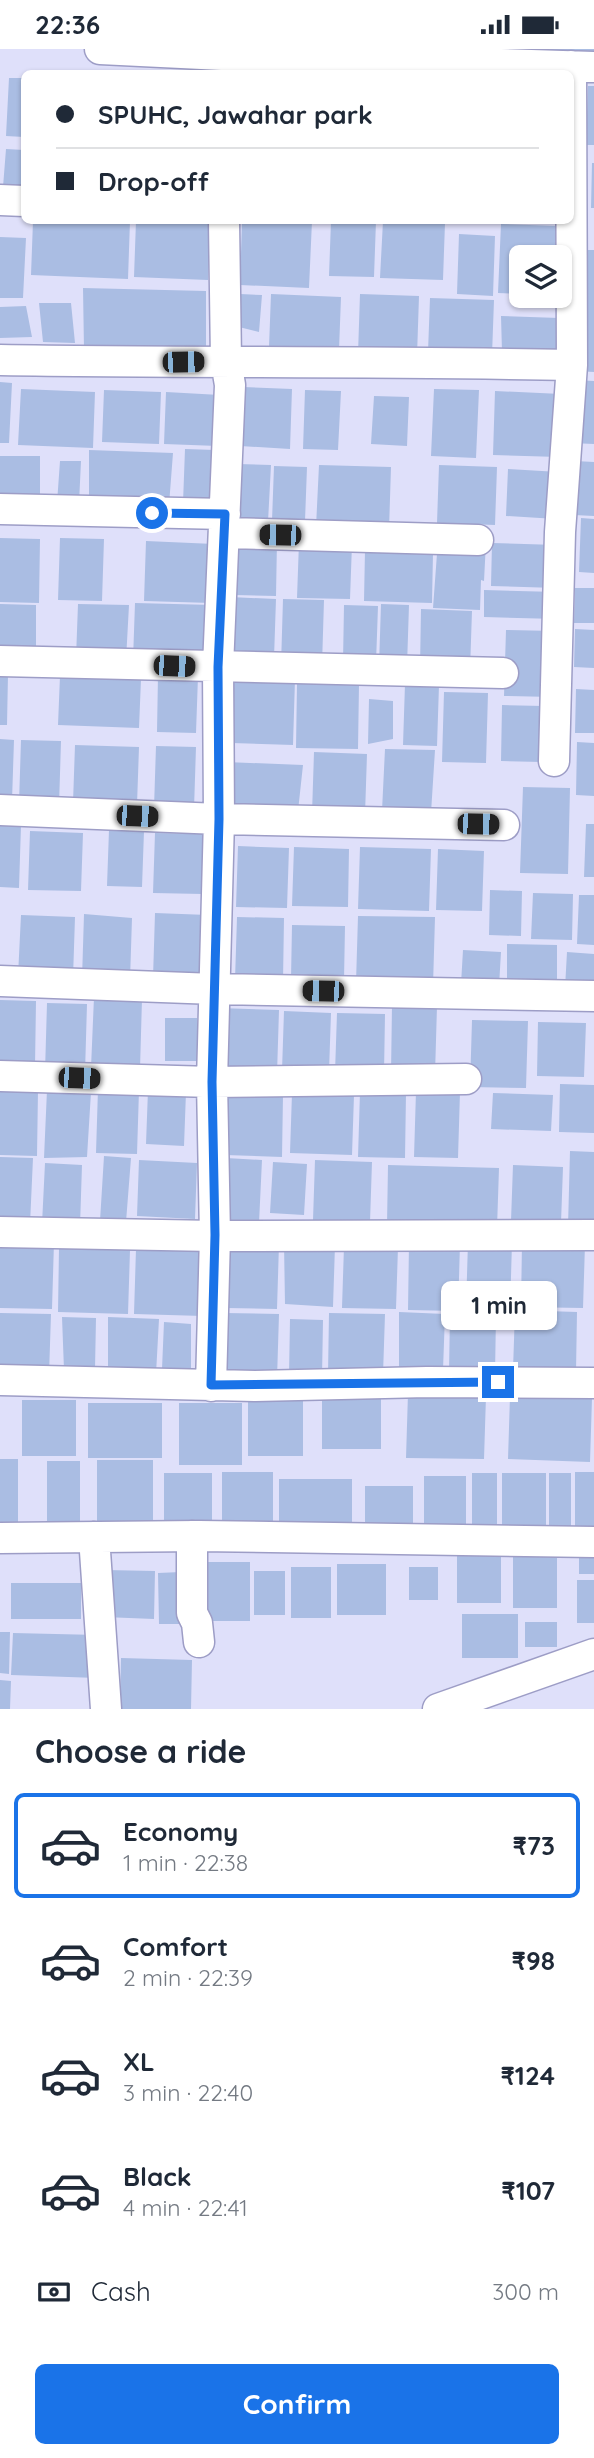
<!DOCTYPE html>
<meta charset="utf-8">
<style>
:root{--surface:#fff;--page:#f6f6f7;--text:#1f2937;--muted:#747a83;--line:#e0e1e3;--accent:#1a73e8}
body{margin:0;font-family:Quicksand,sans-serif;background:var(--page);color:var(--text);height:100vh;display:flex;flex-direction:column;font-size:26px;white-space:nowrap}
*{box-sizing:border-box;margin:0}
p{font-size:23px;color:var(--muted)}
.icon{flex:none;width:38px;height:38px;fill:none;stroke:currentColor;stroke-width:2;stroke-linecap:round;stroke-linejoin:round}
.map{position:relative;height:1660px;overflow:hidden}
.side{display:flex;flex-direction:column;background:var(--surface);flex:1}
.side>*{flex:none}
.guide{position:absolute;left:21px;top:21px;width:553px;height:154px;border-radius:10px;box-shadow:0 2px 5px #0004;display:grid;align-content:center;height:154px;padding:0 35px;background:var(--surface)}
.fabs{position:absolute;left:509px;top:196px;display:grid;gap:14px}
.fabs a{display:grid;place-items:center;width:63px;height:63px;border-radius:10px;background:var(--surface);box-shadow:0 2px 5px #0004;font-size:35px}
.end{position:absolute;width:32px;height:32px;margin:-16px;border:9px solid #1a73e8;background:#fff;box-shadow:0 0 0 4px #fff}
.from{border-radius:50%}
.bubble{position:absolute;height:49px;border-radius:10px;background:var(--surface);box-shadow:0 2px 5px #0004;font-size:23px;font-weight:700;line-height:49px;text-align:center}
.car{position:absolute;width:21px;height:42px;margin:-21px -10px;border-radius:9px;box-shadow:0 0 5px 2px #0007;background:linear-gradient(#222 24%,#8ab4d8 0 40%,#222 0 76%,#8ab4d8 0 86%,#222 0)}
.guide b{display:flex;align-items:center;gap:24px;height:66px;font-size:26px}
.guide b+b{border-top:2px solid var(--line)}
.guide i{width:18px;height:18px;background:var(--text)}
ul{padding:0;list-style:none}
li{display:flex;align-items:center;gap:21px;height:105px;margin:0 14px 10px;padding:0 21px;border:4px solid transparent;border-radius:10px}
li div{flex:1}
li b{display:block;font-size:26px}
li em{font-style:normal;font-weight:700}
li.selected{border-color:var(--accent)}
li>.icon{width:63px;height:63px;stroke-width:1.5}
h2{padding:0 35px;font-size:32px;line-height:84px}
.pay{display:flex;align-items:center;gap:18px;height:77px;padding:0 35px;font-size:26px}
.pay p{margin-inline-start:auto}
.cta{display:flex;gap:14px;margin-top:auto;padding:14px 35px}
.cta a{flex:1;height:80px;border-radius:10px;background:var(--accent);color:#fff;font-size:28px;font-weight:700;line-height:80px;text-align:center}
.status{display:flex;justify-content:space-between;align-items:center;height:49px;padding:0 35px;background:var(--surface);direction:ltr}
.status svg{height:19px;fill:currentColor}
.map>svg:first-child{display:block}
.building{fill:#aabde3}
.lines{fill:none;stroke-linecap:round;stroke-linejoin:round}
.minor-casing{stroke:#9d9dc6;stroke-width:33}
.minor{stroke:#fff;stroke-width:30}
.route{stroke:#1a73e8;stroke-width:9}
</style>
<div class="status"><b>22:36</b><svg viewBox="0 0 49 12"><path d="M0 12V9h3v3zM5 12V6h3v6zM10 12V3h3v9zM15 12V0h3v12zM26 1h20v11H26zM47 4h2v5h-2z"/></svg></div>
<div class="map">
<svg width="594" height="1660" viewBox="0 0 594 1660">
<rect width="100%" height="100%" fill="#dfe0fa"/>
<!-- building -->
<path class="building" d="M509,0h85v7l-85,-4z
M9,29h15v59l-18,-1z
M588,37h6v59h-8z
M6,100l18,1v38l-21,-1z
M592,114h2v45h-3z
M33,172h97l-2,58 -97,-4z
M136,172h74l-2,59 -74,-3z
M242,172h70l-3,67 -69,-3z
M331,172h45l-2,56 -45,-1z
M383,172l62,2 -2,57 -63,-2z
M501,175l55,2 -1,31h-33v37l-24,-1z
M459,185l36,2 -2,60 -36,-2z
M0,188l26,1 -3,60h-23z
M581,201h13v122l-18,-1z
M83,239l123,3v60l-122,-1z
M240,245l22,1 -3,37 -20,-5z
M271,245l70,3 -2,53 -70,-3z
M360,245l59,2 -2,60 -59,-2z
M430,249l64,2 -2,55 -64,-3z
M39,254h32l4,40 -32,-1z
M26,257l6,31 -32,1v-31z
M501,267l58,2 -2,37 -55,-3z
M574,331l20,1v63l-23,-1z
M0,333l12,1 -3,60h-9z
M243,338l49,2 -2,60 -50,-3z
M21,340l74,3 -2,56 -75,-3z
M434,340l45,1 -3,68 -45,-2z
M104,341l57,2 -2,52 -57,-2z
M305,341l36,1 -3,59 -35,-1z
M495,342l66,3 -2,63 -66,-2z
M166,343l54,3 -2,51 -54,-2z
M374,347l35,1 -2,49 -36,-2z
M185,400l30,1 -2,54 -30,-1z
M89,401l84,3 -4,52 -80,-2z
M0,407h40v44l-40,1z
M60,412h21l-2,42h-22z
M575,412l19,1v54l-20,-1z
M237,415l34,1 -3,57 -33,-1z
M319,416l72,2 -2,63 -73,-3z
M439,416l58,2 -2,58 -58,-2z
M274,417l33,1 -2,54h-33z
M508,420l51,3 -3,47 -50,-3z
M581,469l13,1v54l-15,-1z
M0,489l40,1 -1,64 -39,-1z
M60,489l44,1 -2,62 -44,-1z
M235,490l42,1 -1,56 -42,-1z
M438,491l48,2 -2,39 -3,-1 -1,30 -47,-2z
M146,492l68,3 -2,59 -68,-2z
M299,493l53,2 -2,55 -53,-1z
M492,494l65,2 -1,43 -65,-2z
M365,501l68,2 -1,51 -68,-2z
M575,539h19v35h-20z
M484,541l73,2v27l-73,-2z
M230,548l46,2 -2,59 -46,-2z
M283,550l41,1 -2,65h-41z
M135,554l78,2 -3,57 -77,-2z
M0,555l36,1v51l-36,-1z
M78,555l51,1 -3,55 -50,-2z
M381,555l28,1 -2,61h-28z
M344,556l34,1 -2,57 -33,-1z
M421,560l51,2 -2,59 -50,-2z
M575,580l19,1v38l-20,-1z
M506,581l49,1 -2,66 -49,-1z
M0,624l8,1 -1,51h-7z
M158,626l40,1 -2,57 -39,-1z
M60,627l81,3 -2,49 -81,-3z
M234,628l61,2 -2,66 -61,-2z
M297,634l62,1 -1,65 -62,-1z
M405,635l34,1 -2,61 -34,-1z
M576,640l18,1v43h-19z
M444,643l44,1 -2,70 -44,-1z
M369,650l24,2v38l-25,5z
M502,656l41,1 -1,56 -41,-1z
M0,690l14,1 -2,61 -12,-1z
M21,691l40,1 -2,65 -40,-2z
M577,693l17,1v53l-18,-1z
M75,696l64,2 -2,58 -64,-2z
M156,697l40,1 -2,62 -40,-1z
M385,700l50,1 -4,63 -49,-2z
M314,703l53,2 -2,61 -53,-1z
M226,713l77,3 -5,46 -71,-4z
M523,738l47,1 -2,86 -48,-1z
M586,775h8v53h-10z
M0,776h21l-2,63 -19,-1z
M109,781l35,1 -2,56 -35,-1z
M30,782l53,2 -2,58 -53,-1z
M155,784l50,1 -2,60 -50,-1z
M238,797l51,2 -2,60 -51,-1z
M294,798l55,2 -1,58 -56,-1z
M360,798l71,2 -2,62 -71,-2z
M438,800l46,2 -2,60 -46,-1z
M490,841l32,1 -1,45 -32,-1z
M533,844l40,1 -1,46 -41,-1z
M579,846h15v50l-17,-1z
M155,864l53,2 -3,65 -52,-2z
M84,865l48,4 -2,62 -48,-1z
M21,866l54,2 -2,61 -55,-2z
M358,867l77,1 -2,69 -77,-3z
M237,868l47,1 -1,63 -48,-1z
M292,876l53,1 -1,54 -53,-1z
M507,895l50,1v43h-50z
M463,901l38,2 -2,34 -38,-2z
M567,903l27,2v35l-29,-1z
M94,948l48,2 -2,70 -49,-1z
M0,951l36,1 -1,65 -35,-2z
M47,954l40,1 -2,69 -40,-1z
M392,956l45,1 -2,69 -44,-1z
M219,959l60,2 -2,64 -60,-2z
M284,962l47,2 -2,59 -47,-1z
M337,964l48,1 -1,60 -49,-1z
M165,969h32v43h-32z
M472,971l56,1 -2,67 -56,-1z
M538,973l48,1 -2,54 -47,-1z
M560,1035l34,1v48l-35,-1z
M0,1040l38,1 -1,66 -37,-1z
M98,1040l41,1 -2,64 -41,-1z
M47,1041l44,2 -4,65 -43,1z
M148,1041l38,2 -2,54 -38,-2z
M416,1042l44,1 -2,66 -44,-1z
M360,1043l46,1 -1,65 -47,-1z
M227,1044l56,2 -1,62 -57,-2z
M292,1044l62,2 -2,60 -62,-2z
M493,1044l60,2 -2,36 -60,-2z
M570,1102l24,1v75h-26z
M104,1107l27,2 -5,64 -26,-1z
M0,1108l33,1 -3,66 -30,-2z
M226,1109l36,2 -3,63 -36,-2z
M139,1111l58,3 -2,56 -58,-3z
M315,1111l57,2 -2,60 -57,-2z
M273,1113l34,2 -3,51 -34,-2z
M45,1114l37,2 -2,61 -38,-2z
M388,1116l111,3 -2,60 -110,-3z
M513,1116l50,2 -2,56 -50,-2z
M0,1191l54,2 -2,67 -52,-1z
M228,1193l51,2 -2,65 -51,-1z
M468,1193l44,1 -2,67 -44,-2z
M522,1193l63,2 -2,64 -62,-1z
M284,1194l51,2 -2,62 -48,-3z
M409,1194l51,1 -2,67 -50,-1z
M344,1197l54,1 -2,62 -54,-1z
M59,1199l71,2 -2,64 -70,-2z
M136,1200l69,2 -2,65 -69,-2z
M515,1261l62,2 -1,60 -63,-2z
M399,1263l46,2 -2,56 -44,1z
M0,1264l51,1 -2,61 -49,-1z
M224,1264l55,1 -2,65 -54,-2z
M329,1264l56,1 -2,61 -55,-1z
M450,1265l46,1 -1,59 -46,-1z
M62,1268l34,1 -1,51 -31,1z
M108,1268l51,2 -3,55h-48z
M290,1270l33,1 -1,57 -33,-1z
M164,1273l27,2v47l-29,-2z
M408,1344l78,3 -2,63 -78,-1z
M322,1345h59v55h-59z
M248,1346h55v61h-55z
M510,1347l82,2 -2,64 -82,-3z
M22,1351h54v56h-54z
M88,1354h74v55h-74z
M179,1354h63v62h-63z
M0,1410h18v75h-18z
M97,1411h56v74h-56z
M47,1412h33v74h-33z
M222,1423h51v61h-51z
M575,1423h19v63h-19z
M164,1424h48v56h-48z
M472,1424h25v59h-25z
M502,1424h44v63h-44z
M549,1424h22v61h-22z
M424,1427h42v55h-42z
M279,1430h73v54h-73z
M365,1437h48v49h-48z
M513,1499h44v60h-44z
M579,1499h15v26h-15z
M457,1501h44v53h-44z
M208,1513h42v59h-42z
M337,1515h49v51h-49z
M291,1518h40v51h-40z
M409,1518h29v33h-29z
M105,1521l50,1 -1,48 -50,-2z
M254,1522h31v44h-31z
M181,1523l1,52h-23l-1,-51z
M577,1531h17v43h-17z
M11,1534h70v36h-70z
M462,1565h56v44h-56z
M525,1573h32v25h-32z
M0,1583h10l-1,42 -9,-1z
M13,1584l85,2 -1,43 -86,-3z
M121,1609l71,2 -1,49h-71z
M0,1631l11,1 -1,28h-10z"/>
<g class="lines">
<defs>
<path id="minor" d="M100,0l122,6 372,12
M0,151l24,1
M0,311c191,3 381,1 572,5
M0,460l225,5
M226,484l252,7
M0,612l503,12
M554,712l6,-229 12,-167 -1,-299
M0,761l219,9 285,6
M0,932l215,8 379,7
M0,1027l212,6 254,-3
M0,1183l215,4 379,-1
M0,1331l255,6 172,-4 167,1
M211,1337l4,-150 -3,-154 7,-263 -1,-152 12,-282 -4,-24 -2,-140
M192,1487v77l5,10 2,19
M94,1488l12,172
M0,1489l199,-2 395,6
M438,1660l156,-55"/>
</defs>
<!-- minor casing -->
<use href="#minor" class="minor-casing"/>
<!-- minor -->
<use href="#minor" class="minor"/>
</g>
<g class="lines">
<!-- route -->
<path class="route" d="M152,464l73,1 -7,153 1,152 -7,263 3,153 -4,150 287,-3"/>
</g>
</svg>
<div class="fabs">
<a><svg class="icon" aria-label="layers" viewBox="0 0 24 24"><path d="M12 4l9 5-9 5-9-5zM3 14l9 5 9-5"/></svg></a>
</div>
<i class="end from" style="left:152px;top:464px"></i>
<i class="end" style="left:498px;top:1333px"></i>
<div class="bubble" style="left:441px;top:1232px;width:116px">1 min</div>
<i class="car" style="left:183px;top:313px;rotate:89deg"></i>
<i class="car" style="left:280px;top:486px;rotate:271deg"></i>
<i class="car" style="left:174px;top:617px;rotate:92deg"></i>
<i class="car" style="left:137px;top:767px;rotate:92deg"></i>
<i class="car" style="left:478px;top:775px;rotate:91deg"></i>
<i class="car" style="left:323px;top:942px;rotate:271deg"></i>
<i class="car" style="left:79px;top:1029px;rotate:92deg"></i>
<div class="guide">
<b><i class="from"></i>SPUHC, Jawahar park</b>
<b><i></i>Drop-off</b>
</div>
</div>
<section class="side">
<h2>Choose a ride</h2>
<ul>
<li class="selected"><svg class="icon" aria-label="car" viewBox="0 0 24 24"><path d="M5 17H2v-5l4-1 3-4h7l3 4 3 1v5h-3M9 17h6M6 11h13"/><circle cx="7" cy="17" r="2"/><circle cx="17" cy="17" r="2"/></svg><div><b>Economy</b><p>1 min · 22:38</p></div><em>₹73</em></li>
<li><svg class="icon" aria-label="car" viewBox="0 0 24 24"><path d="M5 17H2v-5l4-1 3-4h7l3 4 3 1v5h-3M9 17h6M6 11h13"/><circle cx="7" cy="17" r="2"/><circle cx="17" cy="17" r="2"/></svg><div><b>Comfort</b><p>2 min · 22:39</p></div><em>₹98</em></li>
<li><svg class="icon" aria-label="car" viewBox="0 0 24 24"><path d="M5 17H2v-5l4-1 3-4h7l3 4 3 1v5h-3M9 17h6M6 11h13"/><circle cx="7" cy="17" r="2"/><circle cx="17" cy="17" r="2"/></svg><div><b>XL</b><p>3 min · 22:40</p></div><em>₹124</em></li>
<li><svg class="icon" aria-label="car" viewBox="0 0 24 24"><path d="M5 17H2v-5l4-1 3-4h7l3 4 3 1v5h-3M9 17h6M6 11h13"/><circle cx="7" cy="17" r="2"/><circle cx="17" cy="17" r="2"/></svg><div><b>Black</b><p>4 min · 22:41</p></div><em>₹107</em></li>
</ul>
<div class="pay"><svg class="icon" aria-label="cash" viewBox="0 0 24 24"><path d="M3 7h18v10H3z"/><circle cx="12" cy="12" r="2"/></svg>Cash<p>300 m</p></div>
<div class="cta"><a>Confirm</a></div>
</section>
